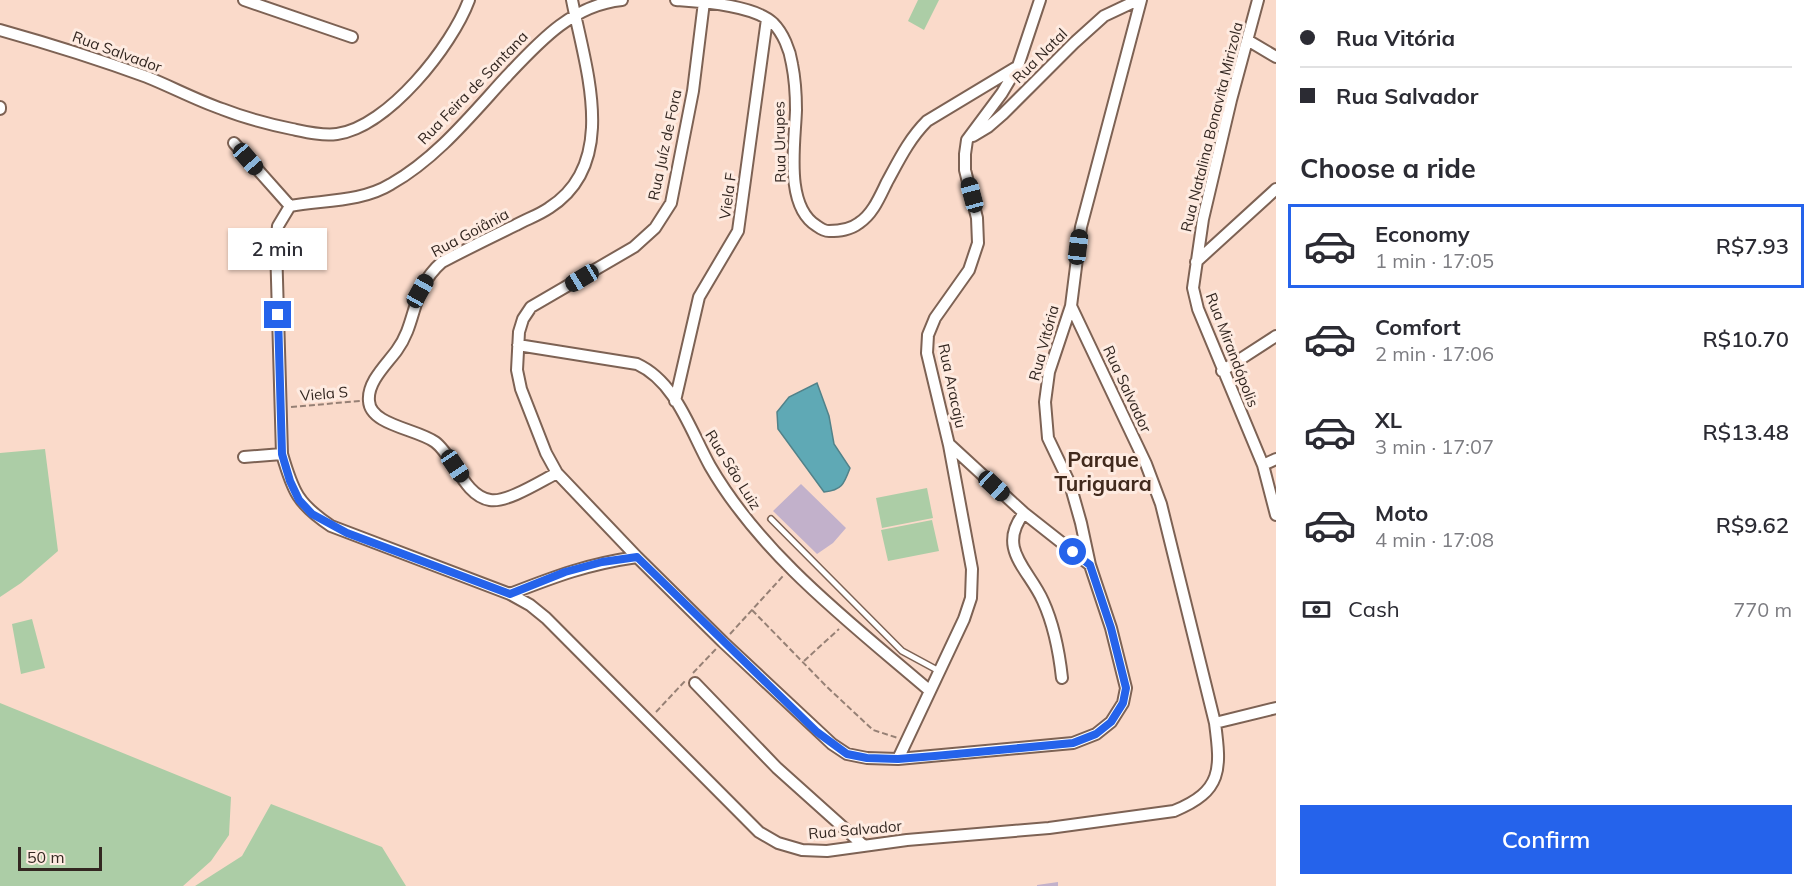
<!DOCTYPE html>
<meta charset="utf-8">
<style>
:root{--surface:#fff;--page:#f7f7f7;--text:#2b2b33;--muted:#7c7c81;--line:#e1e1e2;--accent:#2563eb}
body{margin:0;font-family:Mulish,sans-serif;background:var(--page);color:var(--text);height:100vh;display:flex;flex-direction:column;font-size:22px;white-space:nowrap}
*{box-sizing:border-box;margin:0}
p{font-size:20px;color:var(--muted)}
.icon{flex:none;width:33px;height:33px;fill:none;stroke:currentColor;stroke-width:2;stroke-linecap:round;stroke-linejoin:round}
.map{position:relative;flex:1;overflow:hidden}
.side{display:flex;flex-direction:column;background:var(--surface);width:540px}
.side>*{flex:none}
.top-card{display:grid;align-content:center;height:132px;padding:0 24px;background:var(--surface)}
.scale{position:absolute;left:18px;bottom:15px;width:84px;box-sizing:border-box;padding-left:6px;border:3px solid #332721;border-top:0;font-size:16px;line-height:21px;white-space:nowrap;color:#332721;-webkit-text-stroke:4px #feebe1;paint-order:stroke}
.end{position:absolute;width:27px;height:27px;margin:-14px;border:8px solid #2563eb;background:#fff;box-shadow:0 0 0 3px #fff}
.from{border-radius:50%}
.bubble{position:absolute;height:42px;border-radius:0px;background:var(--surface);box-shadow:0 2px 4px #0004;font-size:20px;font-weight:600;line-height:42px;text-align:center}
.car{position:absolute;width:18px;height:36px;margin:-18px -9px;border-radius:8px;box-shadow:0 0 4px 2px #0007;background:linear-gradient(#222 24%,#8ab4d8 0 40%,#222 0 76%,#8ab4d8 0 86%,#222 0)}
.top-card b{display:flex;align-items:center;gap:21px;height:57px;font-size:22px}
.top-card b+b{border-top:2px solid var(--line)}
.top-card i{width:15px;height:15px;background:var(--text)}
ul{padding:0;list-style:none}
li{display:flex;align-items:center;gap:18px;height:84px;margin:0 12px 9px;padding:0 12px;border:3px solid transparent;border-radius:0px}
li div{flex:1}
li b{display:block;font-size:22px}
li em{font-style:normal;font-weight:600}
li.selected{border-color:var(--accent)}
li>.icon{width:54px;height:54px;stroke-width:1.5}
h2{padding:0 24px;font-size:27px;line-height:72px}
.pay{display:flex;align-items:center;gap:15px;height:66px;padding:0 24px;font-size:22px}
.pay p{margin-inline-start:auto}
.action{display:flex;gap:12px;margin-top:auto;padding:12px 24px}
.action a{flex:1;height:69px;border-radius:0px;background:var(--accent);color:#fff;font-size:24px;font-weight:600;line-height:69px;text-align:center}
main{display:flex;flex:1;min-height:0}
.map>svg:first-child{display:block}
.green{fill:#accda6}
.water{fill:#5fa9b5;stroke:#528289;stroke-width:1.5}
.building{fill:#c2b1cb}
.lines{fill:none;stroke-linecap:round;stroke-linejoin:round}
.lane-casing{stroke:#7d6254;stroke-width:8}
.street-casing{stroke:#7d6254;stroke-width:14}
.path{stroke:#968075;stroke-width:2;stroke-dasharray:6 3;stroke-linecap:butt}
.lane{stroke:#fff;stroke-width:5}
.street{stroke:#fff;stroke-width:10}
.route{stroke:#2563eb;stroke-width:8}
.labels{text-anchor:middle;stroke-width:6;stroke-linejoin:round;paint-order:stroke}
.street-label{font-size:15px;fill:#332721;stroke:#feebe1}
.district-label{font-size:21px;font-weight:bold;fill:#412a1d;stroke:#feebe1}
</style>
<main>
<div class="map">
<svg width="1276" height="886" viewBox="0 0 1276 886">
<rect width="100%" height="100%" fill="#fadaca"/>
<!-- green -->
<path class="green" d="M918,0h21l-15,30 -16,-9z
M45,449l13,102 -37,32 -21,14v-144z
M927,488l6,30 -51,10 -6,-30z
M932,520l7,31 -51,10 -7,-31z
M32,619l13,49 -24,6 -9,-50z
M0,703l231,94 -2,38 -18,26 -28,25h-183z
M271,804l111,43 24,39h-211l47,-30z"/>
<!-- water -->
<path class="water" d="M817,383l12,33 5,28 16,24c-6,16 -8,22 -26,24l-46,-63 -1,-17 12,-15z"/>
<!-- building -->
<path class="building" d="M801,484l45,44 -13,15 -16,11 -44,-43z
M1058,882v4h-21v-1z"/>
<g class="lines">
<defs>
<path id="lane" d="M771,519l131,132 37,20"/>
<path id="street" d="M244,0l108,37
M676,0c26,2 78,5 97,23 10,10 17,27 19,41 3,15 4,31 4,46 -1,33 -12,96 21,116 4,3 7,5 12,5 11,0 21,-1 30,-8 14,-9 21,-27 28,-41 12,-22 22,-43 40,-61l88,-53
M1258,0l-27,100 -28,119 -10,69 5,21 65,156 13,50
M704,2l-11,89 -22,112 -16,25 -21,19 -103,60 -8,12 -4,13 -2,38 4,19 25,64 11,20 80,84 86,85 109,102 15,10 20,4 31,1 175,-16 23,-9 15,-12 12,-19 3,-15 -15,-60 -21,-63 -9,-42 -11,-39 -22,-46 -3,-36 4,-30 22,-66 10,-79 60,-227
M0,30c50,14 98,29 147,47 25,10 49,23 75,32 23,9 46,15 70,20 14,3 30,7 45,5 51,-7 115,-88 132,-134
M1249,41l27,16
M0,107v2
M973,136l15,-9 15,-13 71,-71 30,-27 34,-16
M234,143l56,63
M290,206l-12,20 -2,19 6,209c11,38 16,50 49,72l179,68 20,11 16,13 213,214 19,11 24,7 25,1 80,-11 142,-12 125,-17c49,-20 47,-42 41,-88l-54,-219 -15,-40 -75,-158
M290,206c33,-6 72,-4 101,-22 46,-26 81,-70 116,-108 32,-34 65,-71 115,-76
M1196,262l80,-73
M518,345l119,19c39,18 53,66 73,102 52,90 142,158 220,225
M1222,371l54,-35
M675,401l24,-104 39,-66 29,-212
M950,445l74,68 66,52
M244,457l38,-3
M1263,465l13,-6
M557,473c-16,8 -50,30 -67,27 -26,-4 -36,-44 -55,-58 -18,-13 -65,-17 -66,-41 -2,-19 18,-37 28,-51 21,-29 13,-60 45,-88 25,-13 49,-25 74,-37 11,-6 23,-10 33,-17 71,-45 36,-141 23,-208
M1024,513c-28,36 5,56 19,88 11,24 16,50 19,77
M510,594c46,-18 78,-30 127,-37
M695,683l82,85 87,78
M1215,723l61,-15
M898,759l66,-140 7,-21 1,-29 -23,-124 -22,-92 1,-18 7,-17 34,-48 9,-27 -1,-25 -12,-48v-16l2,-14 35,-47 16,-27 22,-66"/>
</defs>
<!-- lane casing -->
<use href="#lane" class="lane-casing"/>
<!-- street casing -->
<use href="#street" class="street-casing"/>
<!-- path -->
<path class="path" d="M291,407l69,-6
M752,610l75,77 46,43 25,8
M730,634l53,-58
M804,661l35,-32
M693,673l23,-24
M656,712l29,-31"/>
<!-- lane -->
<use href="#lane" class="lane"/>
<!-- street -->
<use href="#street" class="street"/>
</g>
<g class="lines">
<!-- route -->
<path class="route" d="M278,315l4,139 8,27 9,19 13,14 35,19 163,61 55,-22 37,-10 35,-5 180,175 30,22 20,4 31,1 37,-3 138,-13 23,-9 15,-12 12,-19 3,-15 -15,-60 -21,-63 -17,-13"/>
</g>
<g class="labels">
<!-- street labels -->
<g class="street-label">
<text transform="translate(117 52) rotate(20)" y="5">Rua Salvador</text>
<text transform="translate(1040 56) rotate(-45)" y="5">Rua Natal</text>
<text transform="translate(473 88) rotate(-46)" y="5">Rua Feira de Santana</text>
<text transform="translate(1212 127) rotate(-76)" y="5">Rua Natalina Bonavita Mirizola</text>
<text transform="translate(780 142) rotate(-91)" y="5">Rua Urupes</text>
<text transform="translate(665 145) rotate(-78)" y="5">Rua Juíz de Fora</text>
<text transform="translate(728 196) rotate(-82)" y="5">Viela F</text>
<text transform="translate(470 233) rotate(-28)" y="5">Rua Goiânia</text>
<text transform="translate(1044 343) rotate(-75)" y="5">Rua Vitória</text>
<text transform="translate(1232 350) rotate(69)" y="5">Rua Mirandópolis</text>
<text transform="translate(952 386) rotate(78)" y="5">Rua Aracaju</text>
<text transform="translate(1127 389) rotate(65)" y="5">Rua Salvador</text>
<text transform="translate(324 394) rotate(-5)" y="5">Viela S</text>
<text transform="translate(733 470) rotate(58)" y="5">Rua São Luiz</text>
<text transform="translate(855 830) rotate(-5)" y="5">Rua Salvador</text>
</g>
<!-- district labels -->
<g class="district-label">
<text x="1103" y="467">Parque<tspan x="1103" dy="24">Turiguara</tspan></text>
</g>
</g>
</svg>
<div class="scale">50 m</div>
<i class="end from" style="left:1073px;top:552px"></i>
<i class="end" style="left:278px;top:315px"></i>
<div class="bubble" style="left:228px;top:228px;width:99px">2 min</div>
<i class="car" style="left:248px;top:159px;rotate:139deg"></i>
<i class="car" style="left:972px;top:195px;rotate:345deg"></i>
<i class="car" style="left:1078px;top:247px;rotate:7deg"></i>
<i class="car" style="left:582px;top:278px;rotate:239deg"></i>
<i class="car" style="left:420px;top:291px;rotate:29deg"></i>
<i class="car" style="left:455px;top:466px;rotate:146deg"></i>
<i class="car" style="left:994px;top:486px;rotate:133deg"></i>
</div>
<section class="side">
<div class="top-card">
<b><i class="from"></i>Rua Vitória</b>
<b><i></i>Rua Salvador</b>
</div>
<h2>Choose a ride</h2>
<ul>
<li class="selected"><svg class="icon" aria-label="car" viewBox="0 0 24 24"><path d="M5 17H2v-5l4-1 3-4h7l3 4 3 1v5h-3M9 17h6M6 11h13"/><circle cx="7" cy="17" r="2"/><circle cx="17" cy="17" r="2"/></svg><div><b>Economy</b><p>1 min · 17:05</p></div><em>R$7.93</em></li>
<li><svg class="icon" aria-label="car" viewBox="0 0 24 24"><path d="M5 17H2v-5l4-1 3-4h7l3 4 3 1v5h-3M9 17h6M6 11h13"/><circle cx="7" cy="17" r="2"/><circle cx="17" cy="17" r="2"/></svg><div><b>Comfort</b><p>2 min · 17:06</p></div><em>R$10.70</em></li>
<li><svg class="icon" aria-label="car" viewBox="0 0 24 24"><path d="M5 17H2v-5l4-1 3-4h7l3 4 3 1v5h-3M9 17h6M6 11h13"/><circle cx="7" cy="17" r="2"/><circle cx="17" cy="17" r="2"/></svg><div><b>XL</b><p>3 min · 17:07</p></div><em>R$13.48</em></li>
<li><svg class="icon" aria-label="car" viewBox="0 0 24 24"><path d="M5 17H2v-5l4-1 3-4h7l3 4 3 1v5h-3M9 17h6M6 11h13"/><circle cx="7" cy="17" r="2"/><circle cx="17" cy="17" r="2"/></svg><div><b>Moto</b><p>4 min · 17:08</p></div><em>R$9.62</em></li>
</ul>
<div class="pay"><svg class="icon" aria-label="cash" viewBox="0 0 24 24"><path d="M3 7h18v10H3z"/><circle cx="12" cy="12" r="2"/></svg>Cash<p>770 m</p></div>
<div class="action"><a>Confirm</a></div>
</section>
</main>
